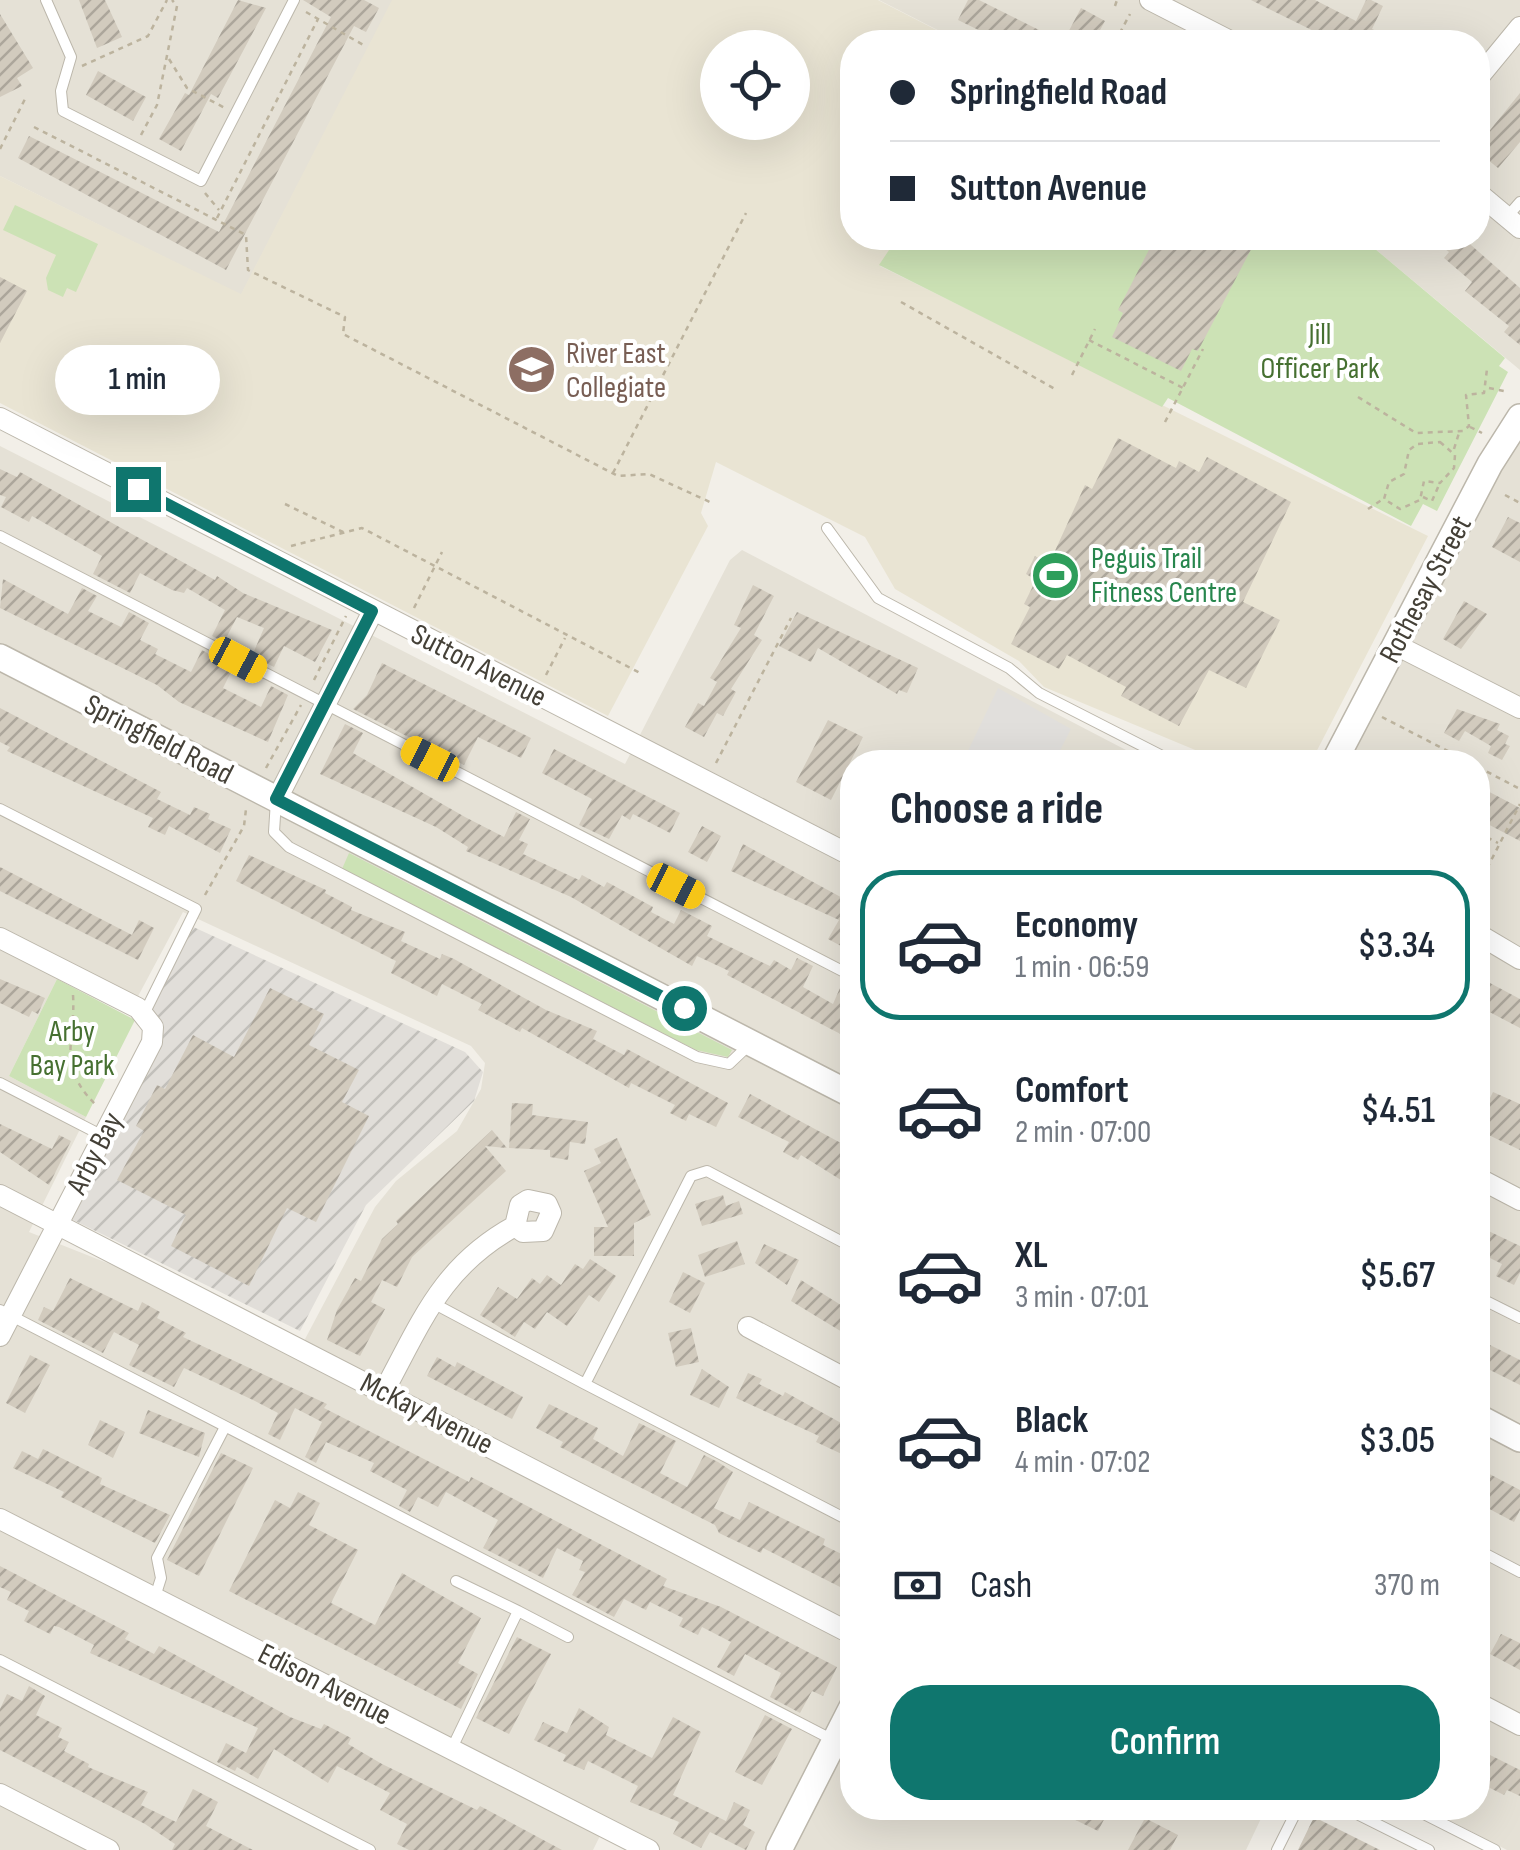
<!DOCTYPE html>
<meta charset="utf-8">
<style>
:root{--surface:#fff;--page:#f2f2f3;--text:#1f2937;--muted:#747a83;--line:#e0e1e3;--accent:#0f766e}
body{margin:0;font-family:"Sofia Sans Condensed",sans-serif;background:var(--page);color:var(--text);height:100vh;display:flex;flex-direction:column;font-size:38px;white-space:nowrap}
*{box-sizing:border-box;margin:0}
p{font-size:32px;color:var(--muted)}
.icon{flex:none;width:55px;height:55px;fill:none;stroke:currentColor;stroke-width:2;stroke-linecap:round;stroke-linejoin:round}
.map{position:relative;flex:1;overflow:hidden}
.side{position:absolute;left:840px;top:750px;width:650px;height:1070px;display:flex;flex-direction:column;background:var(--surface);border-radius:40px;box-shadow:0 10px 40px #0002}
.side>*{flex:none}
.top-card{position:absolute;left:840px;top:30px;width:650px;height:220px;border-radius:40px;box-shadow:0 10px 40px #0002;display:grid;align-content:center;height:220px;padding:0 50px;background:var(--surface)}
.tools{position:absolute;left:700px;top:30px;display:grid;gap:20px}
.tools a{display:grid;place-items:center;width:110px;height:110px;border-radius:50%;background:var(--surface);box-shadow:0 10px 40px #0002;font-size:50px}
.end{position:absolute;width:45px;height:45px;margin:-22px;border:12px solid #0f766e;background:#fff;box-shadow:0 0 0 5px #fff}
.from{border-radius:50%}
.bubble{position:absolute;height:70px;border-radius:35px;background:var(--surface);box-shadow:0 10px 40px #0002;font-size:32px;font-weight:600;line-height:70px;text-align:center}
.car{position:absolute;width:30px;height:60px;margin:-30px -15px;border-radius:12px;box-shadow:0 0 8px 2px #0007;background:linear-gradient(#f5c518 24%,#345 0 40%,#f5c518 0 76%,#345 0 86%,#f5c518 0)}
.top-card b{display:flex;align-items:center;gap:35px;height:95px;font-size:38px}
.top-card b+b{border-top:2px solid var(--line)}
.top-card i{width:25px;height:25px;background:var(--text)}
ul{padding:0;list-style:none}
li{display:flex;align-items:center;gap:30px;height:150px;margin:0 20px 15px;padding:0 30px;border:5px solid transparent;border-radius:40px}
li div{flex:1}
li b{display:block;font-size:38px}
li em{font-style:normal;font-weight:600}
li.active{border-color:var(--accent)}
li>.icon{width:90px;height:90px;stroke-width:1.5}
h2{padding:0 50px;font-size:45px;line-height:120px}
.pay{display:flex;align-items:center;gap:25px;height:110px;padding:0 50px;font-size:38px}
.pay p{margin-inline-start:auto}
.button{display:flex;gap:20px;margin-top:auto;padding:20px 50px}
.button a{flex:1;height:115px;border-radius:40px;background:var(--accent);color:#fff;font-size:40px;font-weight:600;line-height:115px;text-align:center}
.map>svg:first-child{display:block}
.residential{fill:#e5e1d6;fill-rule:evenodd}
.industrial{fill:url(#industrial-furrows)}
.education{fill:#e9e4d3;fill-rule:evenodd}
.green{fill:#cce2b5}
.parking{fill:#e1dfdc}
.building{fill:url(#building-hatch)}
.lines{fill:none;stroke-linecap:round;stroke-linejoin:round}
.service-casing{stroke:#bcb7ab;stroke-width:12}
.minor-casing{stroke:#bcb7ab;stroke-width:22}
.tertiary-casing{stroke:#bcb7ab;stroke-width:28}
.path{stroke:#bcb39e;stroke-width:2.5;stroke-dasharray:5 5;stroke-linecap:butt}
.service{stroke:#fff;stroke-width:10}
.minor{stroke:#fff;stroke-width:20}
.tertiary{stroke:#fff;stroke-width:25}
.route{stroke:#0f766e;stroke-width:12}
.labels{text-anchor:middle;stroke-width:8;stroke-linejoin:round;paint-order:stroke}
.park-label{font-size:30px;fill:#467031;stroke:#fff}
.education-label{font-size:30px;fill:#785e54;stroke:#fff;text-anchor:start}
.leisure-label{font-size:30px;fill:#27864d;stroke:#fff;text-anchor:start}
.street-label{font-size:30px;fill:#444037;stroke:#fff}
</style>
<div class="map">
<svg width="1520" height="1850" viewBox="0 0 1520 1850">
<defs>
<pattern id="industrial-furrows" width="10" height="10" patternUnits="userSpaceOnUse" patternTransform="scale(2.5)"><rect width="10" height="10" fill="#e1ded9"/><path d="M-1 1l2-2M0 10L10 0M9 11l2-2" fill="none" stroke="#c2c0bb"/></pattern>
<pattern id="building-hatch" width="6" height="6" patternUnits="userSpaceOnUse" patternTransform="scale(2.5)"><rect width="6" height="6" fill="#d2cbbe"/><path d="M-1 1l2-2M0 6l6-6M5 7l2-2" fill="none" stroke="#aca69b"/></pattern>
</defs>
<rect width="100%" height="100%" fill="#f2efe8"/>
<!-- residential -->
<path class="residential" d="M0,0h393l-152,295 -241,-119z
M879,0h641v370l-158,-132h116v-196h-517z
M1520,417v1433h-13l-81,-42h52v-1046h-144z
M0,446l625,318 105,-204 12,-10 407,212h-297v1046h414l-20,42h-597l-44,-24 -12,24h-593zM183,912l288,134 14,17 -4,26 -24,42 -61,50 -21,26 -71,134 -275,-109 57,-115 -77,-41 48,-97 71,36z"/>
<!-- industrial -->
<path class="industrial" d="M189,925l276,127 18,20 -9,29 -108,104 -66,126 -233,-114 91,-199 -8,-13z"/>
<!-- education -->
<path class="education" d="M392,0h486l82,42h-108v196h45l-17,28 548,270 -117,226h-87l-180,-75 -25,-26 -124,-72 -30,-52 -149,-75 -15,51 7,13 -100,190 -608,-313v-227l241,118zM718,48h74v74h-74z"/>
<!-- green -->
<path class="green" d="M15,205l83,39 -22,48 -9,-4 -4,9 -15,-7 -2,-12 10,-23 -53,-25z
M897,238h465l143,120 -6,8 9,6 -71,139 -14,-7 -12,22 -243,-128 -6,9 -283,-142z
M349,853l383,197 -4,7 -32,-7 -354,-181z
M57,979l78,41 -49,97 -77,-41z"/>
<!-- parking -->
<path class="parking" d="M998,688l73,41 -17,33h-84l-4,-7z"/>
<!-- building -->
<path class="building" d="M79,0h26l17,37 -25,11z
M238,0l28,8 -48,90 -7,-4 -30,57 -22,-12 26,-46 4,2z
M303,0h61l15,8 -13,24 -12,-6 -128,244 -208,-112 11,-22 190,96 112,-215z
M968,0h11l84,42h-60l-45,-22z
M1251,0h64l41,21 10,-21h5l12,6 -11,23 27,13h-63z
M1081,8l24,13 -6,11 -6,10h-30z
M0,14l33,54 -16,10 5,8 -22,11z
M98,71l48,26 -13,24 -47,-26z
M1520,93v49l-22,26 -20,-16v-7z
M1155,238h102l-59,113 -6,-2 -11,22 -69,-34 11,-24 -5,-3z
M1431,238h32l57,50v57l-16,-13 5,-6 -44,-35 7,-9 -28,-24 5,-6z
M0,277l27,14 -27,52z
M1118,438l58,30 3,-7 20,11 8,-15 84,45 -48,100 37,18 -34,68 -37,-18 -30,56 -58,-30 5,-9 -59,-32 -8,14 -48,-25 19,-37 -6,-3 12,-24 -10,-6 9,-18 14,8 36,-79 7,4z
M0,469l17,8 3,-5 195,108 2,-4 26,17 89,37 -17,32 -31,-16 -10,21 -22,-11 12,-28 -27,-11 -13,25 -12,-6 13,-26 -38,-22 -3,5 -12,-3 -32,-17 -10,20 -37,-19 9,-18 -70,-40 -3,6 -28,-15 5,-10 -6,-2z
M1508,517l12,6v39l-28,-15z
M3,579l65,35 14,-26 15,8 -9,15 33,16 8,-15 20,11 -9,17 18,9 -3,5 36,18 11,-22 31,18 -10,20 38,19 10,-21 17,9 -20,47 -89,-40 -22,-17 -157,-77z
M753,585l21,11 -20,39 8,5 -31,49 5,3 -13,24 -6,-3 -13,24 -19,-10 13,-24 6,3 13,-24 -7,-4 31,-50 -7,-3z
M1464,601l23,13 -26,35 -18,-10z
M797,612l121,56 -11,25 -8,-3 -2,4 -79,-46 -7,14 -32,-16z
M382,663l149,75 -10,20 -43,-21 -14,28 -111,-56 14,-14z
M0,708l161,84 -4,7 33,16 4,-8 16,7 -2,5 23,10 -11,24 -51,-27 -4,9 -17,-8 5,-9 -146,-67 3,-4 -10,-5z
M1457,709l43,15 -3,6 12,6 -4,8 5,2 -8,14 -14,-7 3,-7 -26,-15 -6,10 -15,-8z
M828,720l35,17 -32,63 -35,-18z
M345,724l18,9 -10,20 112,64 39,20 12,-25 14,7 -11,21 9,4 -5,10 56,26 3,-5 22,12 3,-5 46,25 -2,5 23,12 7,-14 31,16 -5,10 63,30 4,-6 17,10 6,-12 16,8 -10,21 30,17 10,-23 9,4 -5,25 5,2v28l-125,-65 2,-4 -32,-15 -5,10 -121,-69 -105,-46 2,-4 -32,-20 -116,-53z
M554,749l126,64 -10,20 -37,-19 -3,6 -8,-5 -13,24 -30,-14 13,-26 -50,-26z
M1478,786l42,22v33l-42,-22z
M702,826l19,10 -14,26 -19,-10z
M743,844l105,57 4,-8v40l-3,-2 -8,15 -13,-7 11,-19 -108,-49z
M249,855l77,35 -1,3 27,14 -1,3 54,22 -4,9 39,18 2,-5 12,5 92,51 51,21 -4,8 31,16 3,-6 101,54 -12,24 -27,-13 -3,7 -16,-8 5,-8 -44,-22 -2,5 -107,-60 -2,4 -42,-22 4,-6 -40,-20 -5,12 -46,-23 5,-12 -160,-80z
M0,867l132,68 7,-15 15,8 -16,32 -138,-69z
M0,979l45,19 -7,16 -6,-3 -3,6 -29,-14z
M1490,983l30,16v29l-42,-22z
M270,988l54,26 -15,31 50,25 -17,32 27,14 -53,106 -29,-14 -38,78 -78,-40 15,-31 -69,-35 27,-49 -8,-5 21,-41 8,4 28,-54 41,22z
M1493,1092l27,12v46l-42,-20v-18l4,2z
M750,1094l102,55 -11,31 -40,-25 -3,5 -15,-8 6,-10 -51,-25z
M512,1103l21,1 -1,11 56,7 -3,22 -15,-2 -2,18 -18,-3v-7l-41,-2z
M0,1124l52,25 7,-14 12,6 -22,44 -49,-33z
M492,1130l15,18 -22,-2 21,25 -94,86 -15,30 -15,-7 -11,22 14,7 -25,47 -33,-16 10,-30 18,-32 6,3 21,-42 16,-15 -2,-3z
M617,1138l34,77 -17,8v33h-40v-29h14l-24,-56 17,-8 -7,-14z
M723,1195l3,11 13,-5 4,13 -41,12 -7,-22z
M1478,1226l42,20v27l-6,12 -18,-9 6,-12 -24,-12z
M737,1241l8,23 -40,13 -7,-22z
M764,1244l35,16 -12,25 -32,-22z
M590,1259l26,17 -17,26 -10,-7 -22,31 -20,-14 -12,17 -11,-7 -9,15 -35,-22 18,-28 19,12 15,-21 8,6 7,-9 14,10 14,-21 8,5z
M683,1272l22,11 -15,30 -21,-11z
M70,1278l68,33 4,-9 18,10 -3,6 29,15 -3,4 144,67 -3,4 145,74 2,-5 16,8 180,94 -4,7 58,21 116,60 -14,29 -11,-5 -12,22 -30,-16 11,-24 -36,-19 -11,22 -17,-9 14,-25 -29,-15 -4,8 -19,-9 4,-8 -33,-16 -4,8 -22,-11 -10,18 -42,-22 13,-23 -6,-2 4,-9 -26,-13 -14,30 -60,-30 15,-28 -52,-28 -8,15 -20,-10 -8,15 -11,-6 8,-16 -37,-19 4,-8 -48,-21 -10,21 -11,-6 17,-35 -27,-14 -15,32 -12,-6 10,-21 -25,-13 -69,-32 -10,19 -45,-22 10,-20 -25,-13 -11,21 -65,-33 6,-13 9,4z
M801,1280l51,32v26l-61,-37z
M691,1328l8,34 -23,5 -8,-34z
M1478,1339l42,21v25l-42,-21z
M30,1355l20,10 -25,48 -19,-10z
M437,1357l18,10 2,-5 66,35 -11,22 -85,-43z
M702,1369l27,18 -10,21 -29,-13z
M748,1373l14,6 -3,5 24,12 2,-4 67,37 -6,27 -30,-14 3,-6 -83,-38z
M549,1404l49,24 -5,11 30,17 16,-33 37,18 -16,32 27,14 17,-32 14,7 15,10 -19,36 26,12 9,-18 76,37 -2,6 29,14v34l-89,-45 -2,5 -42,-20 -4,-8 -155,-78 3,-5 -27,-14z
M148,1410l57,23 -6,24 -60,-24z
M100,1420l25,12 -12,26 -25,-13z
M43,1449l59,29 -2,6 70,31 -15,28 -94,-46 3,-5 -51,-24 9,-17 16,8z
M221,1453l32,15 -54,108 -32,-16z
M1478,1468l42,22v20l-6,12 -36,-19z
M298,1492l22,11 -11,22 49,25 -27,53 44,22 27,-52 79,45 -23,45 20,11 -17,35 -232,-118 46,-91 15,8z
M0,1566l129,67 -4,6 29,15 5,-8 131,71 31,12 3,-5 27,14 -3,6 34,20 95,46 3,-4 82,44h-153l-12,-6 10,-20 -27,-14 10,-17 -53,-27 -9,17 -54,-34 -16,30 -21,-12 -2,4 -18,-9 9,-19 20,10 12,-25 -168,-75 4,-8 -35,-18 -5,-1 -4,8 -26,-13 5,-10 -22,-11 4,-8 -11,-5z
M1501,1634l19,9v27l-30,-16z
M517,1637l34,17 -42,80 -33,-16z
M29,1686l16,10 -9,19 26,13 -4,9 11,5 -5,9 25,13 -1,3 60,25 -7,13 35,17 17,-33 25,13 -12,24 47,24h-81l3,-6 -30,-20 -145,-74v-41l7,-15 15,7z
M579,1708l30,19 -3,8 46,23 21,-41 28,15 -28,63 53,26 8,-19 16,8 -7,15 12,7 -9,18 -36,-18 -9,16 -28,-14 6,-12 -49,-20 8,-16 -50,-25 -4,9 -21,-9 3,-6 -32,-15 9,-18 24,11z
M765,1715l27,14 -30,56 -27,-13z
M1478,1749l42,21v26l-13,-6 -3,5 -26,-13z
M1051,1808h59l-12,23z
M1314,1817l66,33h-82z
M1145,1818l33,17 -8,15h-42z"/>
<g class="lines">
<defs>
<path id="service" d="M46,0l25,57 -10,34 2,20 138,70 93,-181
M1507,217l13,-15
M827,528l51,70 131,70 30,25 135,69
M0,536l852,440
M276,800l-2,32 15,15 408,210 32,7 19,-18
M0,809l196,100 -51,103
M0,1083l103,53
M852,1247l-145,-76 -16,5 -106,208 267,138
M1478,1297l42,21
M431,1302l154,82
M0,1310l835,431
M1478,1550l42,22
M155,1597l6,-19 -4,-20 68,-131
M518,1611l50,26
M0,1660l370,190
M452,1748l66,-137 -62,-30
M1345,1808l84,42
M1412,1808l83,42
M1277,1850l21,-42"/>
<path id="minor" d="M1150,0l82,42
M1478,78l42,-51
M1478,193l42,35
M0,418l852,438
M1396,645l124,63
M277,799l96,-188
M1478,934l42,25
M0,938l138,70 15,19 -1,15 -152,294
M1478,1178l42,22
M0,1195l852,439
M748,1327l104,55
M384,1391c38,-70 58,-125 131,-165l5,-21 8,-5 19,4 4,9 -8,18 -20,1 -8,-6
M0,1519l649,331
M1478,1703l42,22
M0,1794l109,56"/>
<path id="tertiary" d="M0,657l852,438
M1334,762l156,-298 30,-47
M1478,1417l42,22
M779,1850l73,-143"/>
</defs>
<!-- service casing -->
<use href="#service" class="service-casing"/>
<!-- minor casing -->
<use href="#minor" class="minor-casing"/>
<!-- tertiary casing -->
<use href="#tertiary" class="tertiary-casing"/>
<!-- path -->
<path class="path" d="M1115,6l2,-6
M306,12l59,34
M1115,42l15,-28
M169,59l18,29 38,20
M82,66l66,-30 19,-36
M34,127l212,108 2,35 97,47 -2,17 275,142 31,-2 63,29
M141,135l16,-30 20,-99 -5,-6
M0,149l25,-50
M205,193l14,17
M217,218l101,-199
M901,302l154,87
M1089,340l94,48
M1072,375l23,-46
M1489,388l15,3
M1358,397l58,36 47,-2 6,-5 -3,-31 18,-2 3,-24
M1165,422l38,-73
M1470,427l12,6
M1440,442l15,13 -1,13 -14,15 -16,-2 -4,19 -20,9 -16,-10 5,-17 15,-8 5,-24 8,-6z
M1454,449l5,-16
M613,473l133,-260
M1505,495l15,8
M1423,497l9,4 7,-16
M285,504l58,28
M1368,509l15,-10
M291,546l71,-18 280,146
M414,608l28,-56
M546,675l19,-37
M314,680l32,-64
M1382,717l87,45
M716,763l75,-145
M1478,767l42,22
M266,768l35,-63
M1478,833l20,10
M1478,886l42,-82
M205,895l39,-69 2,-17
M73,995c3,46 -17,70 22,109"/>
<!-- service -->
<use href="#service" class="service"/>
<!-- minor -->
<use href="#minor" class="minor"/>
<!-- tertiary -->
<use href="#tertiary" class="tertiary"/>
</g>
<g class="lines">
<!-- route -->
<path class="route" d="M138,489l234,122 -96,188 408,209"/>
</g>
<!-- icons -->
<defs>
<symbol id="school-disc" viewBox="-11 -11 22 22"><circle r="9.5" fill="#8d6e63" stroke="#fff"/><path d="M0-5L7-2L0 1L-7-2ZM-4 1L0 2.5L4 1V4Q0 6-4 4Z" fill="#fff"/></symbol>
<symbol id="stadium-disc" viewBox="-11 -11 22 22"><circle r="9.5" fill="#2e9e5b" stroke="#fff"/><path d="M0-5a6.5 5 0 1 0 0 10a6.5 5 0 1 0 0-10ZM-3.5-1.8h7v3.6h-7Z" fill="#fff"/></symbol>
</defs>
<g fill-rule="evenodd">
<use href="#school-disc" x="504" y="342" width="55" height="55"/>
<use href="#stadium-disc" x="1028" y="548" width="55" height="55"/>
</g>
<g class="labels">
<!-- park labels -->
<g class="park-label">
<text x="1320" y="344">Jill<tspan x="1320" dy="34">Officer Park</tspan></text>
<text x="72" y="1041">Arby<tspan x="72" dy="34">Bay Park</tspan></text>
</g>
<!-- education labels -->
<g class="education-label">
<text x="566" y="363">River East<tspan x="566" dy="34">Collegiate</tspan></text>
</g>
<!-- leisure labels -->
<g class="leisure-label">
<text x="1091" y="568">Peguis Trail<tspan x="1091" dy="34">Fitness Centre</tspan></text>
</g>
<!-- street labels -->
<g class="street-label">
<text transform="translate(1425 589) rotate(-62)" y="10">Rothesay Street</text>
<text transform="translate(479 665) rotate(27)" y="10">Sutton Avenue</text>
<text transform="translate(159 739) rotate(27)" y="10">Springfield Road</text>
<text transform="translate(94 1153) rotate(-63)" y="10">Arby Bay</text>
<text transform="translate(427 1413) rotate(27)" y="10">McKay Avenue</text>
<text transform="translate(325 1684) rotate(27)" y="10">Edison Avenue</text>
</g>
</g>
</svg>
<div class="tools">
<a><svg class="icon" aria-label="locate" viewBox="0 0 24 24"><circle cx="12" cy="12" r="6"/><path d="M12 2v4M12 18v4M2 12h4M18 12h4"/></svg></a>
</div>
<i class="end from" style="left:684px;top:1008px"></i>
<i class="end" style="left:138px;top:489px"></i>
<div class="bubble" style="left:55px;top:345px;width:165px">1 min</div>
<i class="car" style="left:238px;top:660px;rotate:118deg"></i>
<i class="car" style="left:430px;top:759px;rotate:297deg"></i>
<i class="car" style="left:676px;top:886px;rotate:117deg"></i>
<div class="top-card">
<b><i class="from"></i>Springfield Road</b>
<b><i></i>Sutton Avenue</b>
</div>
<section class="side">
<h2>Choose a ride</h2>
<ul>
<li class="active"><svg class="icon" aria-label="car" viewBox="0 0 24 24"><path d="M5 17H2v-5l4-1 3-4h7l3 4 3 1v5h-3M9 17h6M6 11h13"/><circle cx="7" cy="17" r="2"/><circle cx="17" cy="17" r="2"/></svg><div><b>Economy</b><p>1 min · 06:59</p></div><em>$3.34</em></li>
<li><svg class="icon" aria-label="car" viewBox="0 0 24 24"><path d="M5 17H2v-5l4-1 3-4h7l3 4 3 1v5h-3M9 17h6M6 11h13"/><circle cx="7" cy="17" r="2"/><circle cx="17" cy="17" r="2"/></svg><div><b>Comfort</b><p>2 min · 07:00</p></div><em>$4.51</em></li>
<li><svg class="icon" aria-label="car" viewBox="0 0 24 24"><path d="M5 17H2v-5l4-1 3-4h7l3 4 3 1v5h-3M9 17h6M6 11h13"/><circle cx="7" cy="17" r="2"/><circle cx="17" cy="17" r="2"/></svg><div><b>XL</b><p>3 min · 07:01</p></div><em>$5.67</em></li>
<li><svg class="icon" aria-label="car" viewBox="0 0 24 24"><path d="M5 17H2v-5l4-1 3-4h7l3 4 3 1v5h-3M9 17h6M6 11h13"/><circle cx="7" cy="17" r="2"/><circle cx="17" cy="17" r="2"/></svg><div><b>Black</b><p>4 min · 07:02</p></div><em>$3.05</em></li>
</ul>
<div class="pay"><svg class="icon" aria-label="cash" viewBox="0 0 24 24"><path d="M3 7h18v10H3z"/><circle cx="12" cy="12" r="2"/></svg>Cash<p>370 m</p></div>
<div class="button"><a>Confirm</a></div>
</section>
</div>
